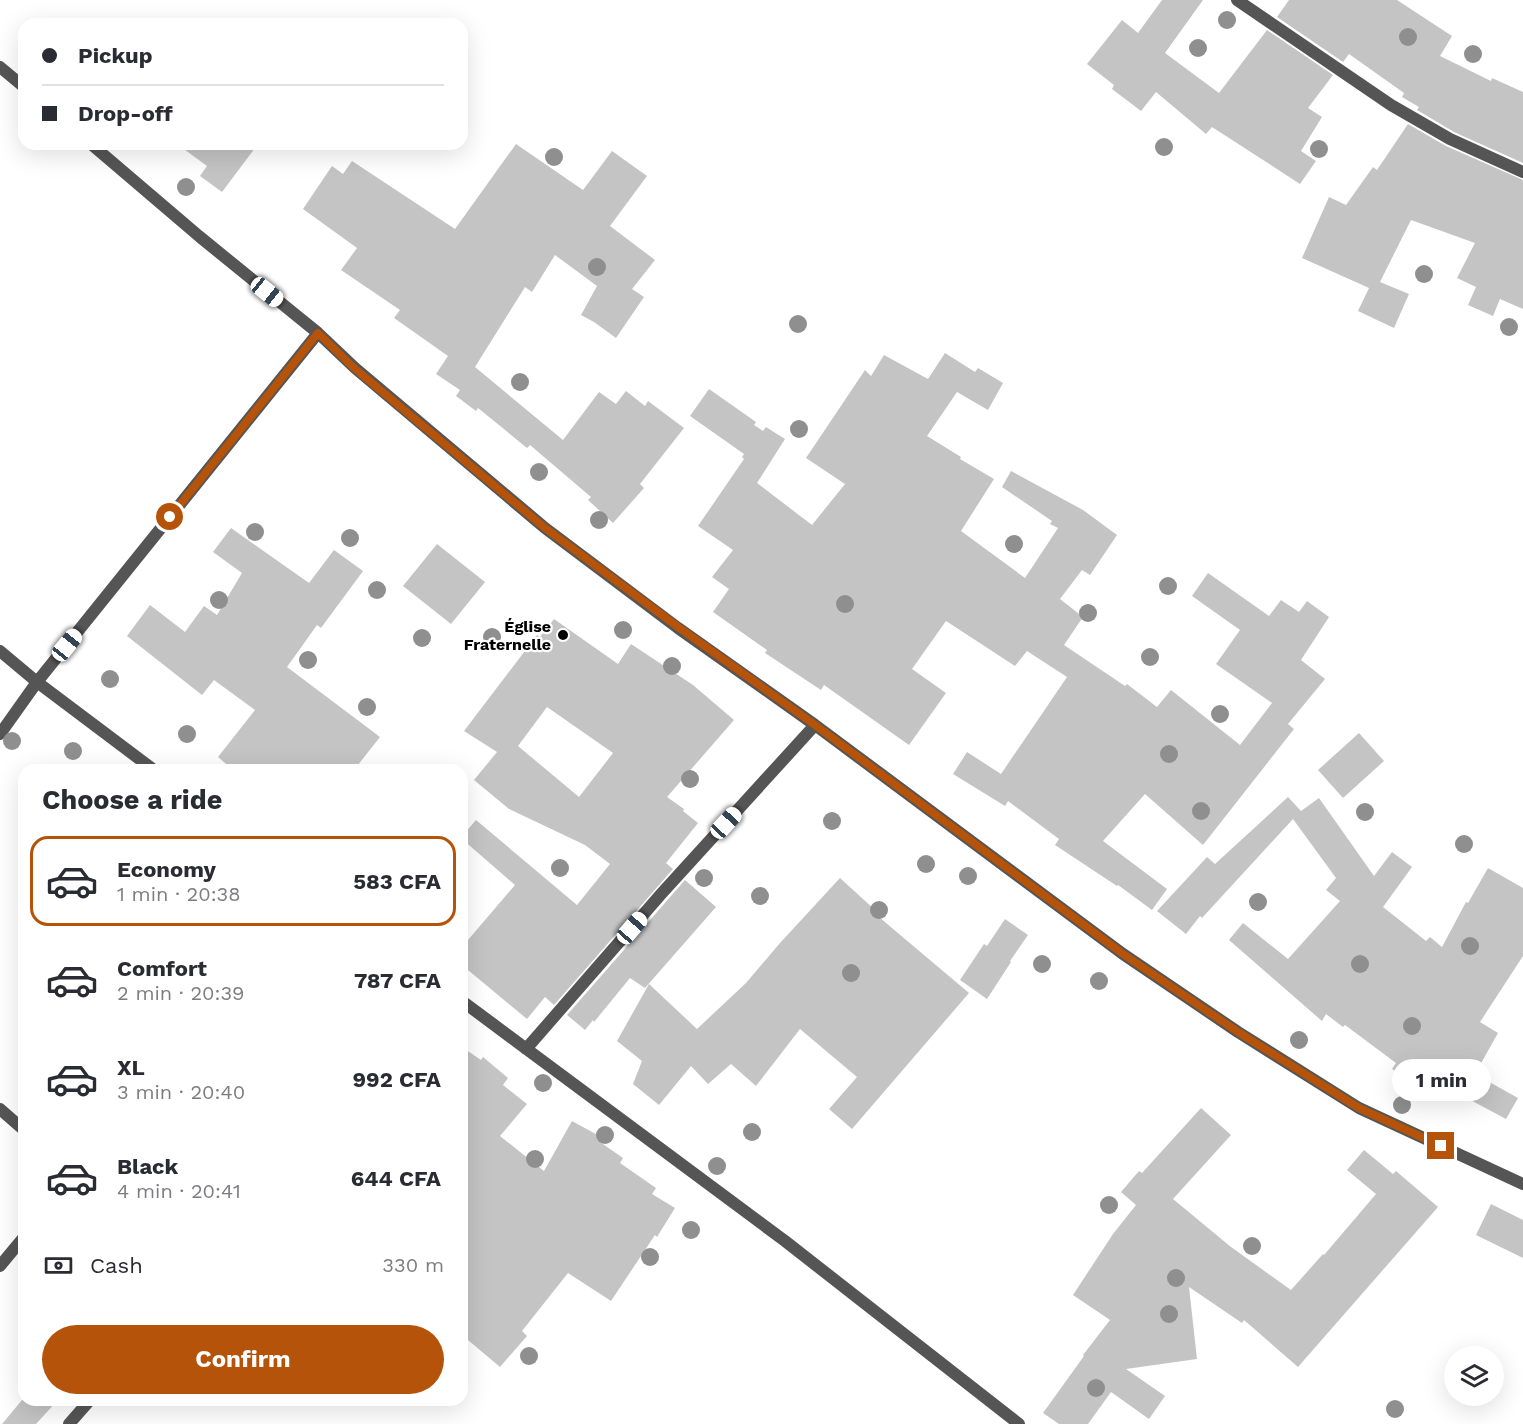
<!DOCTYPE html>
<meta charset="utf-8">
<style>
:root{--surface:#fff;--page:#f2f2f3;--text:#2b2b33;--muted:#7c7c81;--line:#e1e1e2;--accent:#b45309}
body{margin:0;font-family:"Work Sans",sans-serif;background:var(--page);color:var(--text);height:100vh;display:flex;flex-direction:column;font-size:22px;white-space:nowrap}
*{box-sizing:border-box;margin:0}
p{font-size:20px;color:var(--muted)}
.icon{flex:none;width:33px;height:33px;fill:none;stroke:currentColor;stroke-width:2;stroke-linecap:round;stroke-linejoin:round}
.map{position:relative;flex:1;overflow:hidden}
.sheet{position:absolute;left:18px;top:764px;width:450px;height:642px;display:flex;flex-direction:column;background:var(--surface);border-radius:18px;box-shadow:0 6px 24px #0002}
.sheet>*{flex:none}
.hud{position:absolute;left:18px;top:18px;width:450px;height:132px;border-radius:18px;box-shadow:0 6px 24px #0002;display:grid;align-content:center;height:132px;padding:0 24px;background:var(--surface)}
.tools{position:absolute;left:1444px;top:1346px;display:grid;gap:12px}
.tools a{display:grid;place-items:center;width:60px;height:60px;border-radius:50%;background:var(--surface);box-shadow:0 6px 24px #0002;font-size:30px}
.end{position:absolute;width:27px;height:27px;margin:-14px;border:8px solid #b45309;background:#fff;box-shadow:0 0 0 3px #fff}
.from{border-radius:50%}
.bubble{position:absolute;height:42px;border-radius:21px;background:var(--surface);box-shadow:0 6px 24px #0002;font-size:20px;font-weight:700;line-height:42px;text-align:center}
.car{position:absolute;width:18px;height:36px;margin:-18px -9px;border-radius:8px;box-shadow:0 0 4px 2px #0007;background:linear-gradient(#fff 24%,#345 0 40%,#fff 0 76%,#345 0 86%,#fff 0)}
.hud b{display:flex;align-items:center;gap:21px;height:57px;font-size:22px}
.hud b+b{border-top:2px solid var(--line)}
.hud i{width:15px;height:15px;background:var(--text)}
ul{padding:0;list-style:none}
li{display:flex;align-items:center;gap:18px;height:90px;margin:0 12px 9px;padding:0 12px;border:3px solid transparent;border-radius:18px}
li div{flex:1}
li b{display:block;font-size:22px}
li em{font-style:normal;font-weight:700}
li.selected{border-color:var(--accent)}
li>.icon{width:54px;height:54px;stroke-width:1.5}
h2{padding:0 24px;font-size:27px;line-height:72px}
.pay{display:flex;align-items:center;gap:15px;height:66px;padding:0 24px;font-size:22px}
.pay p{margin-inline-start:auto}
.cta{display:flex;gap:12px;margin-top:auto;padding:12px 24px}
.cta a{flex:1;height:69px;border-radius:36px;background:var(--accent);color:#fff;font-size:24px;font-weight:700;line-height:69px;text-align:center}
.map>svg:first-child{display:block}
.building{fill:#c4c4c4;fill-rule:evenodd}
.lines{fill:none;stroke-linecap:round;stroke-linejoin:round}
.minor{stroke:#555;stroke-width:12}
.tree{fill:#8f8f8f}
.route{stroke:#b45309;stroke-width:8}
.poi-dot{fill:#000;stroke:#fff;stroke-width:2}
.labels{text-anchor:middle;stroke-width:4.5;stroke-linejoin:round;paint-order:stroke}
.poi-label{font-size:16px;font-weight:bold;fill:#000;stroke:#fff;text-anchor:end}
</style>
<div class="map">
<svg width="1523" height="1424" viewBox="0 0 1523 1424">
<rect width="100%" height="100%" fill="#fff"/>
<!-- building -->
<path class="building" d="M1162,0h41l-38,53 54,40 48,-63 66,45 -25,33 14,9 -21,34 15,10 -16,23 -88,-57 -6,7 -50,-42 -15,19 -29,-22 2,-4 -27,-21 35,-44 16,13z
M1289,0h108l55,36 -12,20 51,25 1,-3 31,14v71l-69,-31 -37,-22 2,-3 -17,-10 2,-4 -55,-39 -6,8 -66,-45z
M1408,124l38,22 77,34v129l-23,-10 -7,17 -25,-11 8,-18 -19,-9 18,-35 -64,-23 -31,62 29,12 -15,34 -36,-17 11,-23 -67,-30 27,-61 17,8 27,-38 4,3z
M177,144h81l-36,48 -22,-16 7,-10z
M516,144l67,46 29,-39 35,25 -37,50 45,34 -23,29 12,8 -28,41 -22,-16 -13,-7 16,-29 -42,-31 -23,37 -7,-5 -50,80 88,73 36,-48 17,12 10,-13 19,15 3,-5 36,27 -44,56 4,4 -31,35 -25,-23 3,-3 -61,-52 -3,3 -49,-40 -2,3 -20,-15 4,-6 -24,-16 12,-18 -54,-38 6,-8 -59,-40 16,-22 -54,-39 29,-43 11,8 9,-13 103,68z
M945,353l30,19 3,-4 25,15 -15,27 -31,-18 -30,44 34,21 -1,2 34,20 -33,52 64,47 33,-50 -8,-4 2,-3 -50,-34 9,-16 72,39 34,25 -27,40 -8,-5 -22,29 23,18 -19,28 61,41 2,-2 30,23 14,-17 69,55 32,-42 -56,-39 24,-34 -48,-34 16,-23 61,43 12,-16 18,12 8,-11 22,16 -28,43 24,19 -37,45 6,5 -91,116 -58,-51 -42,47 64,48 -15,21 -34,-25 -1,1 -62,-41 4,-6 -51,-38 -3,5 -52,-32 14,-22 34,22 66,-97 -40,-26 -12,15 -69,-45 -34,48 34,24 -37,52 -85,-60 -3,5 -56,-37 2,-3 -54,-38 16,-23 -17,-12 21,-27 -35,-24 46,-67 -2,-2 2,-3 -54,-38 19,-27 47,33 -2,3 9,6 3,-4 19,12 -28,44 55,42 33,-41 -39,-26 59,-88 6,6 13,-21 44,24z
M231,528l78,55 25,-33 29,21 -42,57 -4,-3 -30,42 93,70 -26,33h-121l-15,-13 37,-47 -41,-30 -12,15 -75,-59 23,-31 35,27 19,-26 13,9 25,-42 -29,-21z
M437,544l48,38 -34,42 -48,-38z
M554,619l64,45 13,-20 62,41 41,35 -67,77 17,12 -1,2 15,12 -32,40 7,6 -119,136 -9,-8 -18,22 -65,-54v-18l53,-62 -53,-46v-3l14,-16 101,85 33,-41 -25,-19 -76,-36 -35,-29 23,-28 -33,-21 73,-96 3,2zM547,707l66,46 -34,44 -61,-51z
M1359,733l25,28 -41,37 -25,-28z
M1288,797l13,14 18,-13 55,78 18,-24 20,15 -29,40 43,34 4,-4 12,10 24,-45 2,1 20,-35 35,20v68l-43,66 18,11 -23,41 43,24 -12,21 -86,-46 -5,9 -23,-13 4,-6 -51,-38 -2,2 -17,-13 -4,7 -93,-81 14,-17 45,36 52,-58 -14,-11 10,-12 -43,-59 -91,99 -2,-2 -14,18 -29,-23 50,-54 8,7z
M840,878l35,32 -2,2 96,81 -117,136 -23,-20 28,-32 -57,-48 -44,57 -25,-22 -23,20 -17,-18 -32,39 -26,-21 9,-23 -25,-20 32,-57 48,45 49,-46 34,-40z
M685,880l31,27 -71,81 -15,-10 -36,44 -1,-2 -8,10 -18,-15z
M1005,919l23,16 -18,26 1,1 -24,37 -27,-19 24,-36 3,2z
M462,1047l19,13 2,-3 25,21 -5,7 24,19 -27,32 44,35 28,-50 31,17 -3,4 23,16 -3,5 36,25 -4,6 23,14 -18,29 -2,-2 -44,66 -43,-28 -46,58 5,5 -27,31 -38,-32z
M1201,1108l30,27 -58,64 58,48 60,43 32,-36 1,1 52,-61 -29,-24 17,-20 29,24 3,-3 42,36 -140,160 -54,-47 -2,3 -53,-36 8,72 -71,10 39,27 -16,23 -38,-27 -23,32h-29l-16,-11 41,-57 -1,-1 27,-35 -37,-25 40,-61 23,-29 -15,-13 18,-21 3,2z
M1491,1204l32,16v38l-47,-23z
M22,1400h36l-22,24h-34z"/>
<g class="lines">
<!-- minor -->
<path class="minor" d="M1237,0l154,105 59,34 73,33
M0,67l24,20
M91,144l109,93 118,96 37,35 190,160 133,100 137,97 308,229 115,78 121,76 164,76
M0,651l37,31 117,88
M0,734l37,-52 281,-349
M462,1001l323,240 234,183
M526,1049l136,-156 153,-168
M0,1109l24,21
M0,1266l24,-29
M69,1424l21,-24"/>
</g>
<!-- trees -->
<g class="tree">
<circle cx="1227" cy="20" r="9"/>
<circle cx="1408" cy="37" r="9"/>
<circle cx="1198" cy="48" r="9"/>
<circle cx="1473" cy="54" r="9"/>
<circle cx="1164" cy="147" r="9"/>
<circle cx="1319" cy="149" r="9"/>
<circle cx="554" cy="157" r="9"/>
<circle cx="186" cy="187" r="9"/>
<circle cx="597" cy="267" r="9"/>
<circle cx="1424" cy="274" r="9"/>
<circle cx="798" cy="324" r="9"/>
<circle cx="1509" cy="327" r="9"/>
<circle cx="520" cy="382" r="9"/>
<circle cx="799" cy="429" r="9"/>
<circle cx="539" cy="472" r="9"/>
<circle cx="599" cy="520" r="9"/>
<circle cx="255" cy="532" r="9"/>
<circle cx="350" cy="538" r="9"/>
<circle cx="1014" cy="544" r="9"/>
<circle cx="1168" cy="586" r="9"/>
<circle cx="377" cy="590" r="9"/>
<circle cx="219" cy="600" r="9"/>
<circle cx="845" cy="604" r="9"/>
<circle cx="1088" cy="613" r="9"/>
<circle cx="623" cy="630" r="9"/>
<circle cx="492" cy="637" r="9"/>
<circle cx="422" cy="638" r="9"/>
<circle cx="1150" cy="657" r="9"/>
<circle cx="308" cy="660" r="9"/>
<circle cx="672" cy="666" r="9"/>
<circle cx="110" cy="679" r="9"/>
<circle cx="367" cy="707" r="9"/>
<circle cx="1220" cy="714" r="9"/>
<circle cx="187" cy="734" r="9"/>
<circle cx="12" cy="741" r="9"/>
<circle cx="73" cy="751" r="9"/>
<circle cx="1169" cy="754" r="9"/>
<circle cx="690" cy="779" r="9"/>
<circle cx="1201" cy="811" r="9"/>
<circle cx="1365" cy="812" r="9"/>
<circle cx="832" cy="821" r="9"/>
<circle cx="1464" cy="844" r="9"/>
<circle cx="926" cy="864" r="9"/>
<circle cx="560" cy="868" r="9"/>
<circle cx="968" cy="876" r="9"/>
<circle cx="704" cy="878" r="9"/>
<circle cx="760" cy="896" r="9"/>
<circle cx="1258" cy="902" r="9"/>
<circle cx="879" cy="910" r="9"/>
<circle cx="1470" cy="946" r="9"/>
<circle cx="1042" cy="964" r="9"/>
<circle cx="1360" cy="964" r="9"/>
<circle cx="851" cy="973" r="9"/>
<circle cx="1099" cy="981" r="9"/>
<circle cx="1412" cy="1026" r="9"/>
<circle cx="1299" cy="1040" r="9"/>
<circle cx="543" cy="1083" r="9"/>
<circle cx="1402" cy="1105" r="9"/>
<circle cx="752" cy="1132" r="9"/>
<circle cx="605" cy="1135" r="9"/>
<circle cx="535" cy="1159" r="9"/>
<circle cx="717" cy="1166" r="9"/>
<circle cx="1109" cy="1205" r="9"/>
<circle cx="691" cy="1230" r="9"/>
<circle cx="1252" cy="1246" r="9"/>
<circle cx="650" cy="1257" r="9"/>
<circle cx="1176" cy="1278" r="9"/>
<circle cx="1169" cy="1314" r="9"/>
<circle cx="529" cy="1356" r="9"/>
<circle cx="1096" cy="1388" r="9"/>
<circle cx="1395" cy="1409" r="9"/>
</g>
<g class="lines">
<!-- route -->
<path class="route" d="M170,517l148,-184 36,35 191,160 133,99 137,98 308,229 115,78 121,76 82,38"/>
</g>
<!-- markers -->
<circle class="poi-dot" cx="563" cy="635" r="6"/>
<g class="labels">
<!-- poi labels -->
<g class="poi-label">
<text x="551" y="632">Église<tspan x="551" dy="18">Fraternelle</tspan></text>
</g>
</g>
</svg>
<div class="tools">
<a><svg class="icon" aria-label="layers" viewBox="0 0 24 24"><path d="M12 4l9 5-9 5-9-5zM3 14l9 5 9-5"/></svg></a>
</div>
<i class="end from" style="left:170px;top:517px"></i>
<i class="end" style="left:1441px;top:1146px"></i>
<div class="bubble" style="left:1392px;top:1059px;width:99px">1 min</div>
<i class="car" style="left:267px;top:292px;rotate:129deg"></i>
<i class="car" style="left:67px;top:645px;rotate:39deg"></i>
<i class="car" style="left:726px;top:823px;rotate:43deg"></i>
<i class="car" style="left:632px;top:928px;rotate:41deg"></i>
<div class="hud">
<b><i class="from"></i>Pickup</b>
<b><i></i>Drop-off</b>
</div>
<section class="sheet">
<h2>Choose a ride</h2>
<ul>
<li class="selected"><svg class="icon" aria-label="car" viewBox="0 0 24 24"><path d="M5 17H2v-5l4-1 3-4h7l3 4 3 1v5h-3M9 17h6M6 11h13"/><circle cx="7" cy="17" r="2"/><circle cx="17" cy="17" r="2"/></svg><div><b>Economy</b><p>1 min · 20:38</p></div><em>583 CFA</em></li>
<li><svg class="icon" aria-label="car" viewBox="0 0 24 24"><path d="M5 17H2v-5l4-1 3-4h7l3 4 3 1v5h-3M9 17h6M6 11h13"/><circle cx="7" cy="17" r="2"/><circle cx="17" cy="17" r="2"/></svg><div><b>Comfort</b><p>2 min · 20:39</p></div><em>787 CFA</em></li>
<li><svg class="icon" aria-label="car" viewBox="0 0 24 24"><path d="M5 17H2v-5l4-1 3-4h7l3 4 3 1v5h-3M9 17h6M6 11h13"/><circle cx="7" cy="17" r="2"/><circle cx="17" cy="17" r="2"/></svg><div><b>XL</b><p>3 min · 20:40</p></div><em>992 CFA</em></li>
<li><svg class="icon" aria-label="car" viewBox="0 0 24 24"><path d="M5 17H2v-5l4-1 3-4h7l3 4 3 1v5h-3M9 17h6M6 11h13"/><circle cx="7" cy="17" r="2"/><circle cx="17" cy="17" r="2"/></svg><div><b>Black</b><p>4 min · 20:41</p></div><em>644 CFA</em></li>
</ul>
<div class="pay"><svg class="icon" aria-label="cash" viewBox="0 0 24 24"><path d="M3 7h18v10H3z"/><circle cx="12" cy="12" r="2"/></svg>Cash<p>330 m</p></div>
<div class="cta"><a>Confirm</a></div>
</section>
</div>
